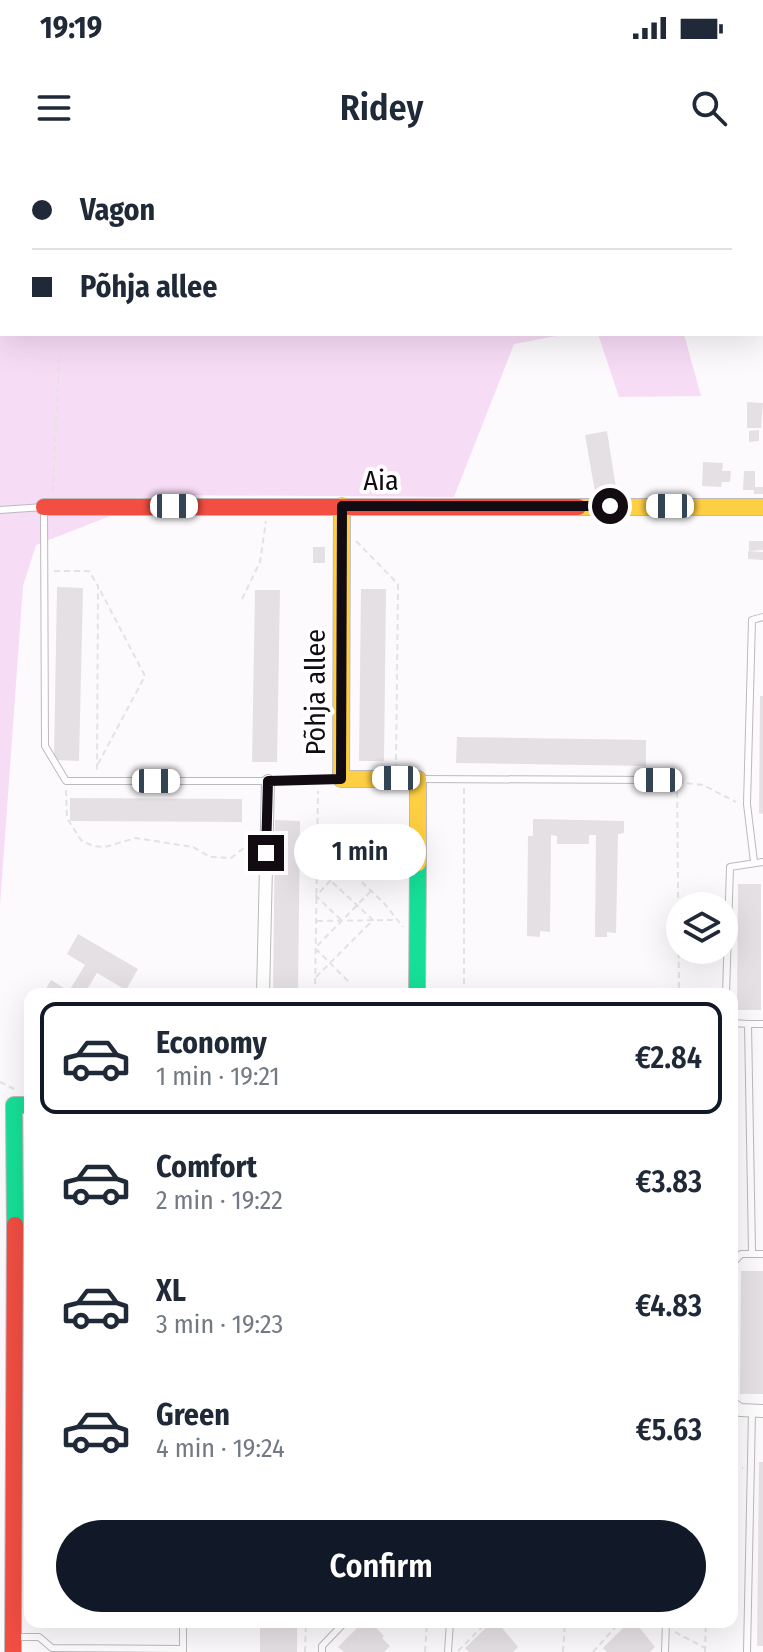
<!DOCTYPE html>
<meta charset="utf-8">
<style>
:root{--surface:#fff;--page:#f6f6f7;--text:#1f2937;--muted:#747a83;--line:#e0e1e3;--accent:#111827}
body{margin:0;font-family:"Fira Sans Condensed",sans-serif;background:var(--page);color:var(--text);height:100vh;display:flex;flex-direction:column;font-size:30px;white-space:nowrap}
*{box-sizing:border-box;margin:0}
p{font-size:26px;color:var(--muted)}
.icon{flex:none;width:44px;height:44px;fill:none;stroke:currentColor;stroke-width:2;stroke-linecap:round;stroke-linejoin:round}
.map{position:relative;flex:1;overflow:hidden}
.sheet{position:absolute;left:24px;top:828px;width:714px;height:640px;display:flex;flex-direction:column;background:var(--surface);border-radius:16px;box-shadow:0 8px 32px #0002}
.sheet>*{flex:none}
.guide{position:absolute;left:0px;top:0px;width:764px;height:176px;box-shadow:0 8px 32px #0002;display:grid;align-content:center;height:176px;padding:0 32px;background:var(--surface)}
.buttons{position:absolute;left:666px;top:732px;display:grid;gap:16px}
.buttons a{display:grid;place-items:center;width:72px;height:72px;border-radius:50%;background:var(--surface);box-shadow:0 8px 32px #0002;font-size:40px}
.end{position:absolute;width:36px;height:36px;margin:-18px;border:10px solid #120b11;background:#fff;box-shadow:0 0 0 4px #fff}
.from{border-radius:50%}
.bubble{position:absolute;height:56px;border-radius:28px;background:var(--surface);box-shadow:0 8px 32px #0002;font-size:26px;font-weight:600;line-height:56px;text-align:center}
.car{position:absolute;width:24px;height:48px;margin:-24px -12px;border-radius:10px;box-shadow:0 0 6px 2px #0007;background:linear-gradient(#fff 24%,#345 0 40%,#fff 0 76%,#345 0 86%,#fff 0)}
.guide b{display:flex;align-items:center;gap:28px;height:76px;font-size:30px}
.guide b+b{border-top:2px solid var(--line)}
.guide i{width:20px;height:20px;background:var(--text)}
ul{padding:14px 0 0;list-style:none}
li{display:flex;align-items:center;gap:24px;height:112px;margin:0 16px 12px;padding:0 16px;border:4px solid transparent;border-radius:16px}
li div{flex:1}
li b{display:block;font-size:30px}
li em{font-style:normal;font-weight:600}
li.on{border-color:var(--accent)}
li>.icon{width:72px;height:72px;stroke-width:1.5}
.button{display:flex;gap:16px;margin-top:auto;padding:16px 32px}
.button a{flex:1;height:92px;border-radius:48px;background:var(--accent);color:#fff;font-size:32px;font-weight:600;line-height:92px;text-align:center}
.status{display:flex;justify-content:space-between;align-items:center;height:56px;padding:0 40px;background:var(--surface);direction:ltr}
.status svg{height:22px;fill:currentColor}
header{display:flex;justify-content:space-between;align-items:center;height:104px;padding:0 32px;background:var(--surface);font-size:36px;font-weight:600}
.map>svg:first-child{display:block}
.green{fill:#f7dcf6}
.building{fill:#e5e0e4}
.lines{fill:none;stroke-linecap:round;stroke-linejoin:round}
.lane-casing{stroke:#bdb9bd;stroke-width:8}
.street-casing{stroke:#bdb9bd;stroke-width:14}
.fast-casing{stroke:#bdb9bd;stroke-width:18}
.slow-casing{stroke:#bdb9bd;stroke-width:18}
.jam-casing{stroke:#bdb9bd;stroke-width:18}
.path{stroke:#e3e3e3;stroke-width:2;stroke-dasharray:6 4;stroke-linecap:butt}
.lane{stroke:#fffeff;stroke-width:6}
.street{stroke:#fffeff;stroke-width:12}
.fast{stroke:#16e098;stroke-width:16}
.slow{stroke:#ffcf43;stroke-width:16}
.jam{stroke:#f24e42;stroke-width:16}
.route{stroke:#120b11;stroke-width:10}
.labels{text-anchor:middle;stroke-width:8;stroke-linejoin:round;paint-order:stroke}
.street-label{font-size:28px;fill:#120b11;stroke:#fff}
</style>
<div class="status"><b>19:19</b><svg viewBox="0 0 49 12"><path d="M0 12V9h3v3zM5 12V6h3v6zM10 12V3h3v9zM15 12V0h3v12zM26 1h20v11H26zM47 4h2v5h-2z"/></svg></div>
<header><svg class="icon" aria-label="menu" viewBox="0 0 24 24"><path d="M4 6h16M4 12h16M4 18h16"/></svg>Ridey<svg class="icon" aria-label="search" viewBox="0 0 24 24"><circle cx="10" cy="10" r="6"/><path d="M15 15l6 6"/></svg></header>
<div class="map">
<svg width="763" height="1492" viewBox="0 0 763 1492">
<rect width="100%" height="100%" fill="#fcfafc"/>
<!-- green -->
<path class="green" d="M0,0l636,2h-634v172h565l-53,10 -60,153 -290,-2 -128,50 -13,41 -23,320z
M598,174h86l17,62 -82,1z"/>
<!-- building -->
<path class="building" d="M747,242l16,1 -2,25h-14z
M759,270v11l-10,1v-11z
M607,271l9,57 -21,4 -10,-57z
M703,302l20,1 -1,8h9l-1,11h-8l-1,5 -19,-1z
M744,311h11v16h8v7h-9v-4h-11z
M749,381h14v9l-14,1z
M313,387h12v16h-12z
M748,391l15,1v8l-15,-1z
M57,427l26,1 -4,173 -25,-1z
M361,429h25l-2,172h-25z
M255,430h25l-3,172h-25z
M760,536h3v118l-4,-1z
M457,577l189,3v26l-190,-3z
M70,638l172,1v23l-172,-1z
M533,659l91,2v12l-6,1 -2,99 -9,-1v5h-12l1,-102h-7v9h-32v-8l-6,-1 -1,97 -10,-1v6l-13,-1 1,-100h5z
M275,660l25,1 -2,172h-25z
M738,724h23v126h-24z
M78,774l60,35 -12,21 -29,-17 -13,21h-41l8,-14 18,11 16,-26 -18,-11z
M27,1108h3v71h-4z
M741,1111h22v123h-23z
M759,1302h4v184h-6z
M27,1341h3v87h-4z
M260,1462h37v30h-37z
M363,1462h8l13,14 -2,2 8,8 -6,6h-40l-6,-5z
M492,1462h5l21,25 -5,5h-44l-4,-4z
M629,1462h6l20,25 -5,5h-43l-4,-4z"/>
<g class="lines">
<defs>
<path id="lane" d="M0,350l44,-3 1,239 21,35h202l70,-2
M421,619l237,1
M754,702l-7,-58 5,-184 11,-3
M726,834l4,-127 33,-5
M732,863l16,1
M752,1092l-4,-228h15
M732,1104l9,-10h22
M15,1477h24l13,11 131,1
M183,1490v-28
M322,1492v-6l23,-24
M448,1492l2,-30
M665,1492l1,-30
M747,1492l5,-240"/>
<path id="street" d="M263,834l5,-213
M732,1244l8,6 23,1"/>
<path id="fast" d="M417,834l1,-131
M15,1065l-1,-120h16"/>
<path id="slow" d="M342,346l-1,273h77v84
M578,347h185"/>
<path id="jam" d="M44,347h534
M13,1492l2,-427"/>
</defs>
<!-- lane casing -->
<use href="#lane" class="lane-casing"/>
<!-- street casing -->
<use href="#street" class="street-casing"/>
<!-- fast casing -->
<use href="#fast" class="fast-casing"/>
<!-- slow casing -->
<use href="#slow" class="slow-casing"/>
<!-- jam casing -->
<use href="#jam" class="jam-casing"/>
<!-- path -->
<path class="path" d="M53,332l6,-135
M356,381l42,43 -2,181
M54,411h35l9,15 -1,186
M242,439l18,-37 6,-41
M98,604l47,-88 -45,-86
M667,621l36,4 33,17
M677,622l2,212
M66,630l1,28 14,22 12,6 12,1 31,-9 57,9 17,10 21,1 22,-17
M318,681l66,62 19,24
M341,760l-25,-24 27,-29
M317,761l78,-1
M316,817l57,-57 -56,-52
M348,821l-33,-33 56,-57
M315,834l3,-203
M464,834v-207
M0,922l14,7
M732,1076l5,10
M732,1308h11
M732,1369h8
M675,1472l30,16
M458,1491l29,-29
M305,1492l1,-30
M425,1492l2,-30
M563,1492l2,-30
M593,1492l27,-30
M705,1492l1,-30"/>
<!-- lane -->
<use href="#lane" class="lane"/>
<!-- street -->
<use href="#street" class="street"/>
<!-- fast -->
<use href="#fast" class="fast"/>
<!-- slow -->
<use href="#slow" class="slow"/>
<!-- jam -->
<use href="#jam" class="jam"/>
</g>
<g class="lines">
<!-- route -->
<path class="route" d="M266,693l2,-72 73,-2 1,-273h268"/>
</g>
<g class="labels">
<!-- street labels -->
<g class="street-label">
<text x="381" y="330">Aia</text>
<text transform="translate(315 532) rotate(-90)" y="10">Põhja allee</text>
</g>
</g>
</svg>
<div class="buttons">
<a><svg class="icon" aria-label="layers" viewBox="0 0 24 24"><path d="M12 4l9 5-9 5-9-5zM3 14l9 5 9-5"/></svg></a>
</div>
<i class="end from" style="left:610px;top:346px"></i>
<i class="end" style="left:266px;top:693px"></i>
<div class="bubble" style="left:294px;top:664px;width:132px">1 min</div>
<i class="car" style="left:174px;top:346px;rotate:90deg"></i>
<i class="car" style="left:670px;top:346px;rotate:270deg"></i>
<i class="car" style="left:396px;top:618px;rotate:270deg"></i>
<i class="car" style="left:658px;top:620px;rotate:270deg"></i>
<i class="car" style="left:156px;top:621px;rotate:90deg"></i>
<div class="guide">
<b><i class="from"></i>Vagon</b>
<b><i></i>Põhja allee</b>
</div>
<section class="sheet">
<ul>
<li class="on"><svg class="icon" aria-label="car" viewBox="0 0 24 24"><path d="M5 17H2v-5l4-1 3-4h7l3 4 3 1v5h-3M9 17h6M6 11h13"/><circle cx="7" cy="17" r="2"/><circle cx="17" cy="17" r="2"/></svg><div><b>Economy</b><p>1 min · 19:21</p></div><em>€2.84</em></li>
<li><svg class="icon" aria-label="car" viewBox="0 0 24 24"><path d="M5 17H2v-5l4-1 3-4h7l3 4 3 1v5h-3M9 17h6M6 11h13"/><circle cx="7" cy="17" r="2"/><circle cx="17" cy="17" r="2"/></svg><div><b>Comfort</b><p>2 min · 19:22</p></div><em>€3.83</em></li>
<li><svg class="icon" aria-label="car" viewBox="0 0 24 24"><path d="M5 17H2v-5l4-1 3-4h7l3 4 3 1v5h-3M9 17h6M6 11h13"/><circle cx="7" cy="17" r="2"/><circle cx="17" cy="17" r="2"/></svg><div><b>XL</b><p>3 min · 19:23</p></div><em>€4.83</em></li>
<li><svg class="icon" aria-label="car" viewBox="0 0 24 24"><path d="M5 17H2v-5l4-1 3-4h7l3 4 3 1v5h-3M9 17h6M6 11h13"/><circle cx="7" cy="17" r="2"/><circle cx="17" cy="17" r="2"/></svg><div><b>Green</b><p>4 min · 19:24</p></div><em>€5.63</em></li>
</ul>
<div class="button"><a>Confirm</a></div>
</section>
</div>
